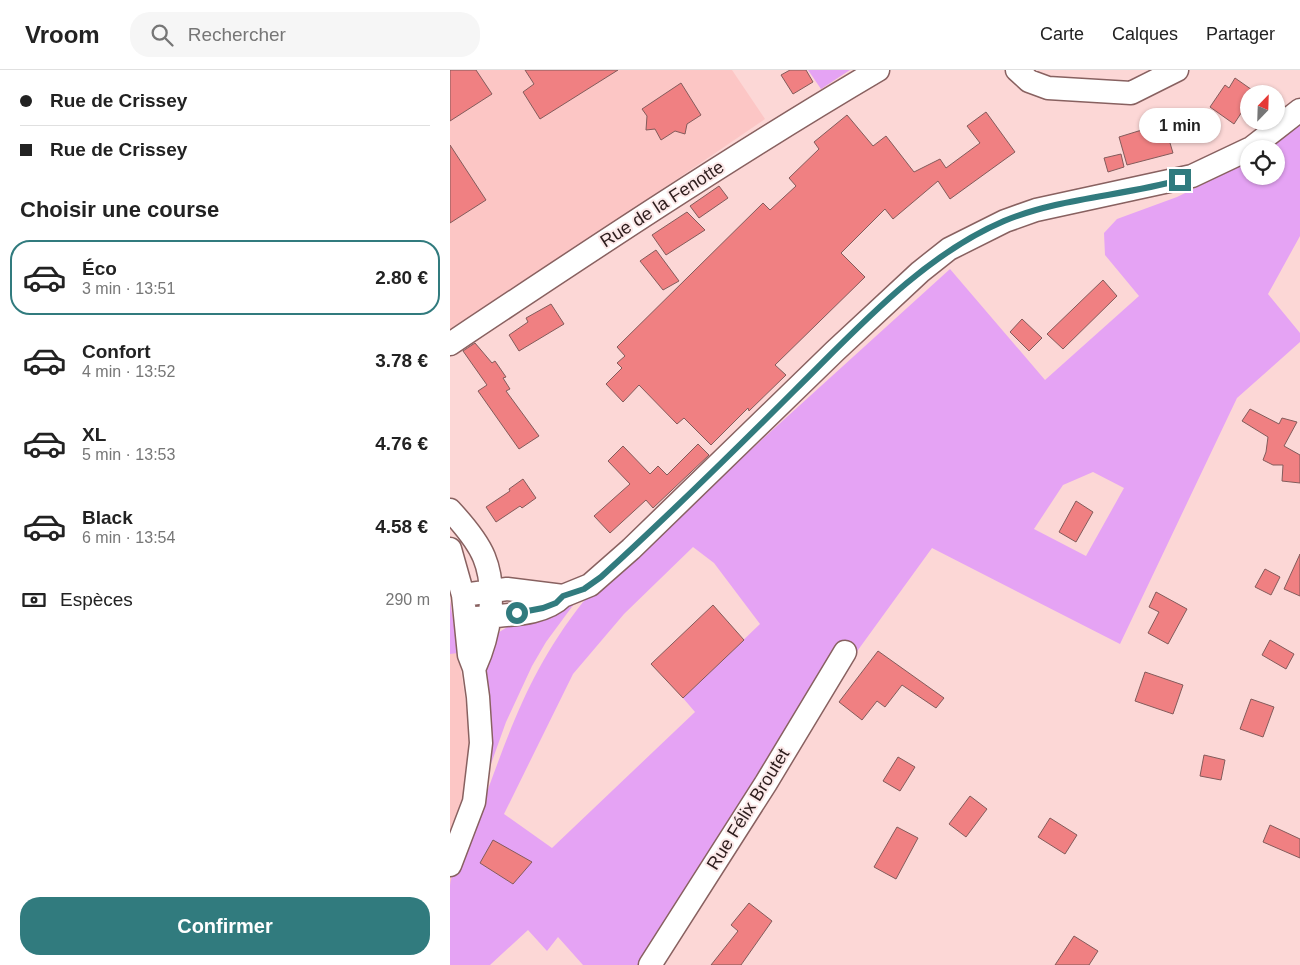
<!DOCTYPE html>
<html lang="fr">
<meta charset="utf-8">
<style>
:root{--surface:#fff;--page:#f6f6f6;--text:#222;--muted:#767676;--line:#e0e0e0;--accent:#317b7e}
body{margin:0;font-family:Helvetica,sans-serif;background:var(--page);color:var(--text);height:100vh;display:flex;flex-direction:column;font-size:19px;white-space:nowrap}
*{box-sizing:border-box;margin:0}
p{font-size:16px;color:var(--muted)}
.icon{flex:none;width:28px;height:28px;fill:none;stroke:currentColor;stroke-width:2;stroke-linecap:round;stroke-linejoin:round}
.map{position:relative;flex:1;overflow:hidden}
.side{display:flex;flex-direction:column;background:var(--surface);width:450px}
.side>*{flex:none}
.hud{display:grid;align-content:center;height:110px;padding:0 20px;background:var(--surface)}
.needle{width:32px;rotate:23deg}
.tools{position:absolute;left:790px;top:15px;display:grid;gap:10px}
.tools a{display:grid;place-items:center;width:45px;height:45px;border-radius:50%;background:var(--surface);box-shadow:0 1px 4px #0004;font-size:25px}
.end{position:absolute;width:22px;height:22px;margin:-11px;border:6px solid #317b7e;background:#fff;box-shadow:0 0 0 2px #fff}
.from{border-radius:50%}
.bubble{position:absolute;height:35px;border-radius:18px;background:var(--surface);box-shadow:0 1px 4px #0004;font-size:16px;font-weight:800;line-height:35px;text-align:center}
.hud b{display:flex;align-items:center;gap:18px;height:48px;font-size:19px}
.hud b+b{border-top:1px solid var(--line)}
.hud i{width:12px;height:12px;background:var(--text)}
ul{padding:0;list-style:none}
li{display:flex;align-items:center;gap:15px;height:75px;margin:0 10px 8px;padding:0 10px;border:2px solid transparent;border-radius:20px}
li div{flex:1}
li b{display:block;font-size:19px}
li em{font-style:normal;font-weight:800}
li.on{border-color:var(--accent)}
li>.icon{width:45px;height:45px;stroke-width:1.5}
h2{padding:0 20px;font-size:22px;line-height:60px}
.pay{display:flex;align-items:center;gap:12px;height:55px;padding:0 20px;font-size:19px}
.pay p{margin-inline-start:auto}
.cta{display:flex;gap:10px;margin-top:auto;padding:10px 20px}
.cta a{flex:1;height:58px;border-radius:20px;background:var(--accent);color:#fff;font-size:20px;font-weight:800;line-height:58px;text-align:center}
header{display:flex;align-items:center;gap:30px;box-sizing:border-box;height:70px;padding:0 25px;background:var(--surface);border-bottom:1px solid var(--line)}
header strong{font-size:24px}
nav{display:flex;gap:28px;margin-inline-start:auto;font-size:18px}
.search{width:350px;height:45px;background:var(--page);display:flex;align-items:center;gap:12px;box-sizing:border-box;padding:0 18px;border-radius:20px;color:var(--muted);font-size:19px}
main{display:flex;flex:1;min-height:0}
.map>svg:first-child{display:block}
.built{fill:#fcc6c5}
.green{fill:#e5a3f4;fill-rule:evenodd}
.building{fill:#f08082;stroke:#835b5b}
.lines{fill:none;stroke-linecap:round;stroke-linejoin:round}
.street-casing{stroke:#886160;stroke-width:25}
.street{stroke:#fff;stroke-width:22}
.route{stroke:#317b7e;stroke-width:6}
.labels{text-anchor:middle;stroke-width:4;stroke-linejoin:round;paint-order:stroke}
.street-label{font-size:18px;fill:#2d1d1d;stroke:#fce9e9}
</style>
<header>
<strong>Vroom</strong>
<div class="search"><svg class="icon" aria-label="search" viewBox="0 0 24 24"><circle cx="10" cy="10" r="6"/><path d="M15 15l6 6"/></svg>Rechercher</div>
<nav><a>Carte</a><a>Calques</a><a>Partager</a></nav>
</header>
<main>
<section class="side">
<div class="hud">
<b><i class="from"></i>Rue de Crissey</b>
<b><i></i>Rue de Crissey</b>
</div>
<h2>Choisir une course</h2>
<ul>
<li class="on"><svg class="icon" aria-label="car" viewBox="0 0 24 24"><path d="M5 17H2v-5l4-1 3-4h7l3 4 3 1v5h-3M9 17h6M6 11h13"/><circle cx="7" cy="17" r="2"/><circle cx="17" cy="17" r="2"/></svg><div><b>Éco</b><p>3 min · 13:51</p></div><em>2.80 €</em></li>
<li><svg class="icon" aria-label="car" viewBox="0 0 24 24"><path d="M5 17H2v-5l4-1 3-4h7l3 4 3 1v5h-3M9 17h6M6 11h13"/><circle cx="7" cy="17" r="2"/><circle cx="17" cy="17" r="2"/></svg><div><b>Confort</b><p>4 min · 13:52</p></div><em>3.78 €</em></li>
<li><svg class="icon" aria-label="car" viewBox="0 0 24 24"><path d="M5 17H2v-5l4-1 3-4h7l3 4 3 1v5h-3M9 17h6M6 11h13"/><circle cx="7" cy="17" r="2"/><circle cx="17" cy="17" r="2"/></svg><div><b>XL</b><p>5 min · 13:53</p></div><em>4.76 €</em></li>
<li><svg class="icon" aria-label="car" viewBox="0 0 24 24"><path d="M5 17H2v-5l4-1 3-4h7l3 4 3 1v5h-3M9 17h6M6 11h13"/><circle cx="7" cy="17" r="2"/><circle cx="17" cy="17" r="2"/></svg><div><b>Black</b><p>6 min · 13:54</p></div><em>4.58 €</em></li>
</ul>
<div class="pay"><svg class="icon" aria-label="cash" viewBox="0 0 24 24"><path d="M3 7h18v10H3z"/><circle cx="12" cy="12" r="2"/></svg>Espèces<p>290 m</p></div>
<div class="cta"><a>Confirmer</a></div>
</section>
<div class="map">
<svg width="850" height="895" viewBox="0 0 850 895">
<rect width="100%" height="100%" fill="#fcd7d6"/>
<!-- built -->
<path class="built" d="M0,0h282l33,49 -315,215z
M0,531l17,110 10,109 -27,65z"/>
<!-- green -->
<path class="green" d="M358,0h42l-29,19z
M850,46v120l-32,58 32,39v9l-63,56 -117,246 -188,-96 -103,142 -32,27 -159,248h-55l-25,-28 -11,14 -19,-21 -38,35h-40c0,-24 0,-57 0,-80 3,-19 20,-47 27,-66 31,-83 50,-146 106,-217l367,-333 95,111 94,-84 -34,-41 -1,-22 13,-14 60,-22 57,-28 15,-12v19h27v-27h-16zM643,402l31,16 -38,68 -52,-27 29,-44zM243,477l21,16 46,61 -77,74 12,14 -143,136 -48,-34 69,-140 51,-60z
M0,531l8,52 -8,1z
M124,534l-28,38 -14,24 -26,56 -15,42 1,-25 -8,-67 9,-36 22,-14z"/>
<!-- building -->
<path class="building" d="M0,0h26l16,24 -42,27z
M75,0h93l-78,49 -17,-27 11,-8z
M340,0h16l7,12 -20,12 -12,-19z
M785,8l20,14 -6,2v7l-15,23 -24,-17 15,-22 4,3z
M231,13l20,32 -14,9 -2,10 -10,-3 -14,9 -6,-11 -9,1 1,-14 -5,-7z
M536,42l29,40 -65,47 -12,-18 -45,38 -8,-10 -44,44 24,24 -90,88 11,10 -37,36 -1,-3 -37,37 -27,-27 -7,6 -38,-39 -16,17 -17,-18 16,-16 -5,-5 8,-7 -8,-9 146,-144 7,7 26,-24 -7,-8 30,-29 -5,-7 33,-27 26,31 13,-10 28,36 26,-13 6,9 34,-25 -13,-17z
M711,43l12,40 -46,12 -8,-28 26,-8 -3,-10z
M0,75l36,55 -36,23z
M671,84l3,13 -16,5 -4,-14z
M269,116l9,12 -29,20 -9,-12z
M237,142l18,18 -39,25 -14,-20z
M206,180l23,31 -16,9 -23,-29z
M653,210l14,16 -54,53 -16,-15z
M101,234l13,20 -45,27 -10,-16 19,-13 -2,-4z
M572,249l20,19 -13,13 -19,-19z
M25,273l17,20 3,-2 11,16 -3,1 7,11 -4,2 33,45 -20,13 -41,-58 9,-6 -24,-34z
M800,339l29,15 3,-6 15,4 -13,24 16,9v28l-18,-2 1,-16h-10l-10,-5 3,-8 2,-15 -26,-16z
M248,374l11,11 -56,53 -7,-8 -36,33 -16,-17 36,-32 -22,-23 15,-15 27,28 8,-8 9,9z
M73,409l13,19 -14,10 -2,-2 -24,16 -10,-15 24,-16 -1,-2z
M626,431l17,11 -17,30 -17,-10z
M850,484v42l-16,-7z
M815,499l15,8 -9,18 -16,-8z
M706,522l31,17 -19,35 -20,-11 11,-21 -10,-5z
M263,535l31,35 -61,58 -32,-34z
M820,570l24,14 -8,15 -24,-14z
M428,581l66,47 -8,10 -34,-23 -17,22 -8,-6 -15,19 -23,-18z
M695,602l38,13 -10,29 -38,-13z
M801,629l23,8 -11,30 -23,-8z
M754,685l21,5 -4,20 -21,-4z
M448,687l17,10 -15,24 -17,-10z
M520,726l17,13 -21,28 -17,-13z
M600,748l27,17 -12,19 -27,-17z
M820,755l30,14v19l-37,-16z
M447,757l21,11 -22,41 -22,-12z
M43,770l39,22 -19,22 -33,-21z
M299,833l23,18 -31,44h-30l27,-34 -7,-6z
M624,866l24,15 -9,14h-34z"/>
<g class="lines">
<defs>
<path id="street" d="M567,0l12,11 19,7 83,5 46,-23
M800,79l50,-39
M0,274c141,-94 282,-188 428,-274
M0,440c13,14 27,30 34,47 14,34 5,79 -9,110
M0,479l13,46 6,60 5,13 4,29 3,46 -7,59 -24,63
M13,525l44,-6 56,7 27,-11 41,-36 204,-198 85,-79 29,-23 56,-28 31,-11 156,-34 57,-27
M26,548c28,-4 66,-1 87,-22
M200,895l116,-182 79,-131"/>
</defs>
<!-- street casing -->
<use href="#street" class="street-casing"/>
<!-- street -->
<use href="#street" class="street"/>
</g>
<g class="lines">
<!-- route -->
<path class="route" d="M67,543l26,-5 13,-5 7,-7 21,-7 17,-12c66,-60 130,-123 193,-186 63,-62 128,-135 210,-170 55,-23 118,-25 176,-41"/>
</g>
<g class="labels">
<!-- street labels -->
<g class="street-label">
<text transform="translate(212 134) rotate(-33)" y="6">Rue de la Fenotte</text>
<text transform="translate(298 739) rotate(-58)" y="6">Rue Félix Broutet</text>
</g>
</g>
</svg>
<div class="tools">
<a><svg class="needle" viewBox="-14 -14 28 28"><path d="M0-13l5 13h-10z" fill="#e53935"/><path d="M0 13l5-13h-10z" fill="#767676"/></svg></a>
<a><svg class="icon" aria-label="locate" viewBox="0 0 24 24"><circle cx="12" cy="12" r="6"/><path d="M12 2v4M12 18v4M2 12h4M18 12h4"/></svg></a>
</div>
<i class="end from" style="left:67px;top:543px"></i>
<i class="end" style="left:730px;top:110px"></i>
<div class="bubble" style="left:689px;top:38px;width:82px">1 min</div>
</div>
</main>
